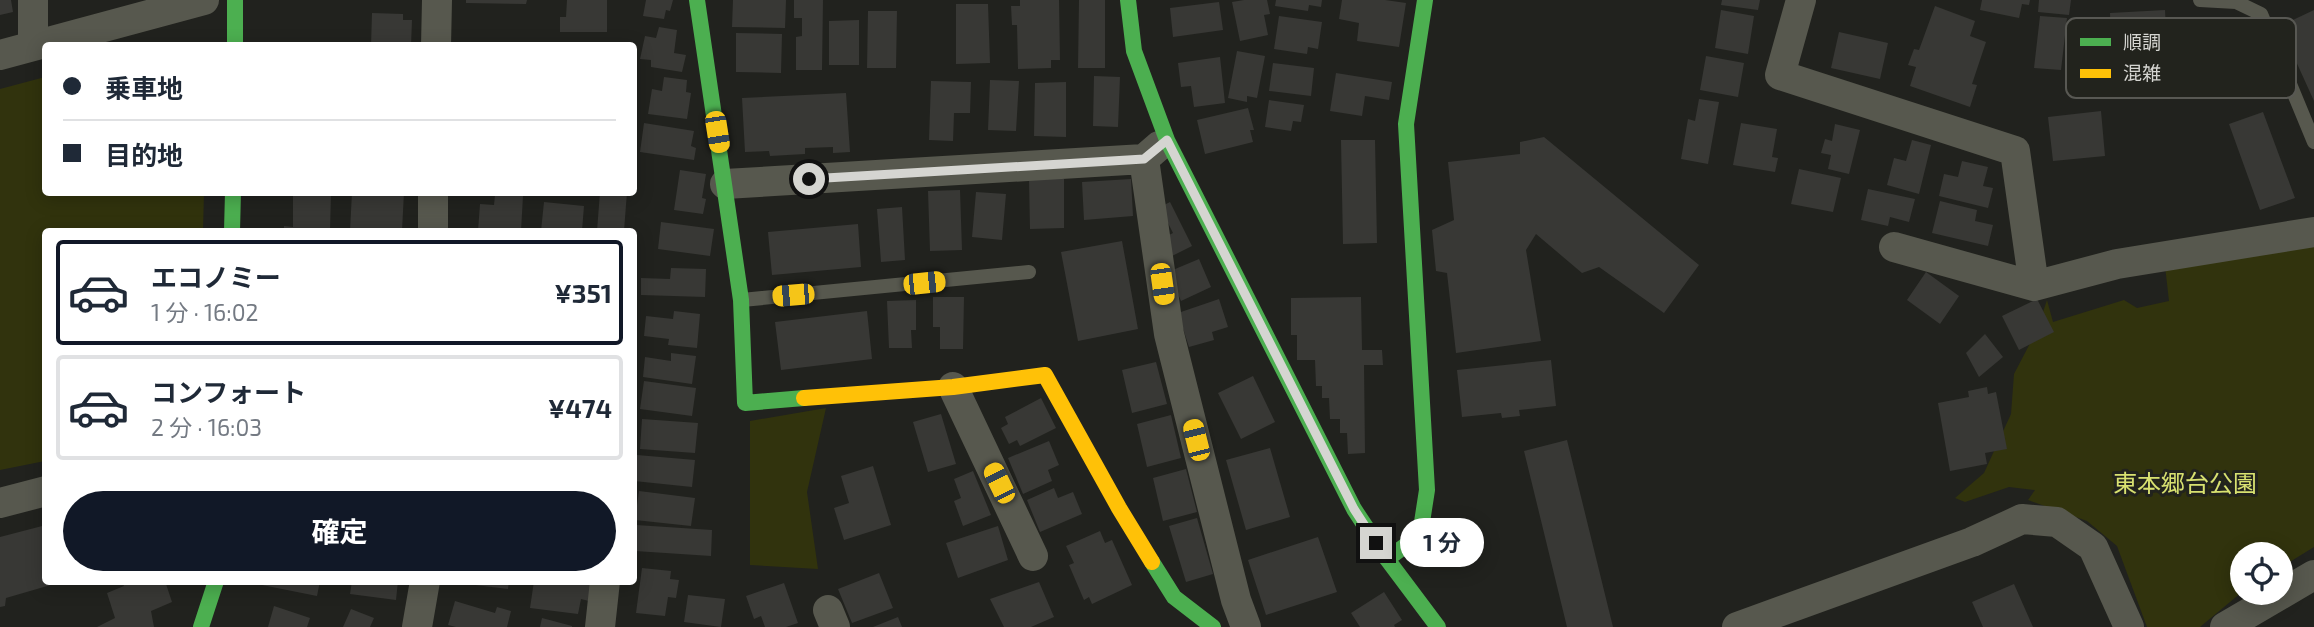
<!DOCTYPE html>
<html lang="ja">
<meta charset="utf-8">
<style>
:root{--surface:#fff;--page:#f2f2f3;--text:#1f2937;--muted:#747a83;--line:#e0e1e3;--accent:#111827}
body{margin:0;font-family:"Exo 2","Noto Sans JP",sans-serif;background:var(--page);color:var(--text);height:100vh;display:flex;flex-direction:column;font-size:26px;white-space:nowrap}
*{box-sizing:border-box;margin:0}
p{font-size:23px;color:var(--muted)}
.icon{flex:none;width:38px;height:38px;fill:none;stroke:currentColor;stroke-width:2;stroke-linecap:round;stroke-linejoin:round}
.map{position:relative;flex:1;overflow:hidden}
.sheet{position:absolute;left:42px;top:228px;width:595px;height:357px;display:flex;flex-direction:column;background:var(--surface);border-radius:7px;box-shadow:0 4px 18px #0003}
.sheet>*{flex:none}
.top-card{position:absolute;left:42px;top:42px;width:595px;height:154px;border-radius:7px;box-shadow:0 4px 18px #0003;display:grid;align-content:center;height:154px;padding:0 21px;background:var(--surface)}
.buttons{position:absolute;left:2230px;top:542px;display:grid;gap:14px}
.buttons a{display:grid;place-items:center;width:63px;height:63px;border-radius:50%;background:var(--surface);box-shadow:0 4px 18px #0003;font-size:35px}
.end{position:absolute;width:32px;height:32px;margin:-16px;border:9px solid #d5d5d1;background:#111;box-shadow:0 0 0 4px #111}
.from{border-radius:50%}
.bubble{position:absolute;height:49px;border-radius:24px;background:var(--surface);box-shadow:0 4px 18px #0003;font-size:23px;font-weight:700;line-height:49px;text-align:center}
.car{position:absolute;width:21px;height:42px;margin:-21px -10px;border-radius:9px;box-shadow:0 0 5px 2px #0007;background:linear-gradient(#f5c518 24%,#345 0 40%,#f5c518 0 76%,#345 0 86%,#f5c518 0)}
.top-card b{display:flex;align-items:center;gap:24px;height:66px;font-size:26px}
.top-card b+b{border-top:2px solid var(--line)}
.top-card i{width:18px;height:18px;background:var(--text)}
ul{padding:12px 0 0;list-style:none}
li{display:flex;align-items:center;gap:21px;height:105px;margin:0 14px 10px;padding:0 7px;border:4px solid var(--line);border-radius:7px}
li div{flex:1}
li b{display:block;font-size:26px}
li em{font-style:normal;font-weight:700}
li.current{border-color:var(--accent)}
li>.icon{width:63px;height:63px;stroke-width:1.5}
.button{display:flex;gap:14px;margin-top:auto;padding:14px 21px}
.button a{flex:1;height:80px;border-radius:42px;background:var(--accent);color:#fff;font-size:28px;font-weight:700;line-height:80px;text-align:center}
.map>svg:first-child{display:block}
.green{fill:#31330d}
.building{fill:#383835}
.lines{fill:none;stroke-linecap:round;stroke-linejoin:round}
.lane{stroke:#57584e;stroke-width:14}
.street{stroke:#57584e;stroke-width:30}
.fast{stroke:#4caf50;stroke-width:16}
.slow{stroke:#ffc107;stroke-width:16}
.route{stroke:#d5d5d1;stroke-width:9}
.labels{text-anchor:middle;stroke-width:6;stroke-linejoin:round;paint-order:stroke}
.park-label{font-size:24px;fill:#d8e170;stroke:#22231d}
.key{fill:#22231d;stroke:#585853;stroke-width:2}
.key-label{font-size:19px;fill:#d5d5d1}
</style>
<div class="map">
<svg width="2314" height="627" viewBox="0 0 2314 627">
<rect width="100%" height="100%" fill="#21221e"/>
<!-- green -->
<path class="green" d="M45,77l1,115 158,1 -1,38h-157l-1,230 -45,9v-381z
M2314,237v310l-34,21v-13h-38v37l-42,35h-53l-30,-81 -30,-25 -59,-21 7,-10 -26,-3 -44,15 -10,-4 29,-25 27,-59 3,-40 23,-44 10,-30 6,22 71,-22 13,8 32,-7 -4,-35z
M826,408l-19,84 11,77 -68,-4v-144z"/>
<!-- building -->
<path class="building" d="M0,0h11l2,12 -13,3z
M466,0h61l-1,4 -60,-1z
M567,0h40v32h-47v-15h6z
M646,0h27l-3,11 -4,-1 -2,9 -21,-3z
M733,0h53l-1,28 -53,-1z
M794,0h29l-1,70h-26v-33l6,-1v-18h-8z
M1020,0h39l1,60h-9v8l-33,1 -1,-44h-5l-1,-19h9z
M1079,0h26v68h-27z
M1244,0h23l3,14 -6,1 4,20 -28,6 -8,-39z
M1276,0h46l-1,7 -12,-2 -1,6 -33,-5z
M1342,0h43l21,3 -7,44 -42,-6 2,-18 -20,-4z
M1722,0h38l-2,10 -37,-5z
M1982,0h48l-1,5 -7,-1 -3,14 -39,-8z
M2039,0h32l-2,15 -31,-3z
M1219,2l4,28 -50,7 -3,-29z
M956,4h32l2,59 -34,1z
M1935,6l40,15 -5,15 16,6 -14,42 5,1 -7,22 -60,-21 6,-19 -8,-2 6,-16 5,1z
M1721,10l33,6 -6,38 -33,-6z
M2165,10l3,55 -56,3 -2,-55z
M2314,10v91l-34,-75z
M868,11h29l-1,57h-29z
M372,13l31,1v6h9l-1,26h-40z
M1279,16l43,6 -4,27 -10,-2 -1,7 -33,-5z
M2040,16l27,2 -6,52 -27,-2z
M859,20v45h-30v-44z
M659,27l18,3 -3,23 12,2 -4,17 -31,-5v-7l-11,-1 5,-23 11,2z
M1839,32l49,11 -8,36 -49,-11z
M736,33l46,1 -1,39 -45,-1z
M1237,51l28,5 -8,42 -10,-2v6l-19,-4z
M1706,56l38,7 -6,34 -38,-7z
M1220,57l5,46 -31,4 -3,-21 -10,1 -3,-24z
M1273,63l41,5 -3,28 -42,-5z
M1336,73l56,9 -3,18 -24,-4 -3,20 -32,-5z
M1094,76l26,1 -2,50 -25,-1z
M664,77l23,3 -1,12 5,1 -4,26 -39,-5 4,-25 10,2z
M990,80l29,1 -3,50 -28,-1z
M931,81l40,1 -1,31h-16l-1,28 -24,-1z
M1066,82v55l-32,-1 1,-53z
M846,93l4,59 -17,1v-6l-28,1v6l-35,2 -1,-5 -24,1 -3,-54z
M1699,99l20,3 -11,62 -27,-5 7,-40 7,2z
M1269,100l35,5 -3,17 -8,-1 -2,10 -26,-4z
M1248,108l6,22h-4l3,12 -48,12 -8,-34z
M2101,111l4,45 -52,5 -5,-44z
M2263,112l32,86 -35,12 -31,-86z
M644,123l50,8 -3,15 5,2 -2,12 -54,-8z
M1741,123l36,6 -5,28 6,1 -3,14 -42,-7z
M1835,124l25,6 -11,44 -21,-5 3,-14 -10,-2 4,-14 7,2z
M1544,137l155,128 -35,48 -65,-46 -17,6 -46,-39 -10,16 15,91 -85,12 -9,-80 -11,-2 -4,-41 22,-10 -6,-58 72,-8v-12z
M1341,140h34l2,103 -34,1z
M1912,140l19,5 -12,49 -32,-9 7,-27 12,3z
M1962,161l26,6 -5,19 10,2 -5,20 -49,-12 5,-22 14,3z
M1799,169l42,9 -8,34 -42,-8z
M680,170l26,4 -4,24 4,1 -3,15 -29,-4z
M1029,179h35v49l-34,1z
M1131,179l2,37 -49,4 -2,-38z
M1868,189l47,10 -6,23 -19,-5 -2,9 -27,-6z
M960,190l2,60 -32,1 -2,-60z
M293,192l38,1 -1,38h-46v-5l9,1z
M352,192h52l-2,39h-52z
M600,192h27l-3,39h-27z
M976,192l30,2 -4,46 -30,-3z
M495,195l28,1 -2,35h-43l2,-27 14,1z
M1940,201l37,9 -2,11 18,4 -5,21 -56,-13z
M544,202l40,4 -2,25h-41z
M1170,202l22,44 -20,10 -9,-18 10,-5 -13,-26z
M902,207l3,53 -24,2 -4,-53z
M661,222l53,7 -4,27 -52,-7z
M858,224l3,43 -89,8 -4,-43z
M1122,241l16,88 -60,12 -17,-89z
M1199,259l12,28 -30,14 -13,-29z
M671,268l35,1 -1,28 -64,-2v-17l29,1z
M1926,272l33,24 -19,28 -33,-24z
M933,297h31l-1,52h-23v-22h-7z
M1361,297l1,53h20l1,15h-19l1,88 -17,1 -1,-21h-7v-14h-10l-1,-21h-7v-12h-6l-1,-26h-18v-25h-6v-37z
M1219,299l9,28 -16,5 2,8 -25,7 -11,-34z
M2037,299l17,33 -35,18 -17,-34z
M916,300v30h-5l1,18h-23l-2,-47z
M674,311l26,3 -3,34 -29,-3 1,-6 -25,-3 2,-20 27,3z
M867,311l5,48 -91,11 -6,-48z
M1985,334l18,23 -24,20 -13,-24z
M671,353l25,3 -4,28 -49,-7 2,-20 26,4z
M1551,360l5,46 -37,4 1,6 -18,2 -1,-5 -39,4 -5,-47z
M1156,362l11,42 -35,9 -10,-43z
M1253,376l22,46 -34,17 -23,-46z
M644,381l52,7 -4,28 -52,-7z
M1987,387l1,7 8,-2 11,57 -22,4 2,11 -37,7 -12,-68 31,-6 -1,-6z
M1041,398l15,30 -36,18 -3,-6 -8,4 -8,-16 7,-4 -3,-7z
M941,414l15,50 -28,8 -15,-50z
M1171,415l10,43 -34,9 -10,-43z
M642,419l56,4 -3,30 -55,-4z
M1567,440l46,187h-46l-43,-176z
M1049,441l10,24 -11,5 4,11 -29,13 -15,-36z
M1270,448l20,69 -44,13 -20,-70z
M637,455l58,5 -3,27 -58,-6z
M873,466l18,59 -47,15 -10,-32 15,-5 -8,-27z
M1186,469l11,43 -34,9 -10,-43z
M973,471l18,44 -28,11 -9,-25 7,-3 -7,-19z
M1054,488l4,10 15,-6 9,22 -42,18 -13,-32z
M639,491l56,7 -4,28 -56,-6z
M1197,518l16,56 -27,8 -17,-56z
M46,525v56l15,1 -55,16 -1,8 -5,1v-70z
M636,525l76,5 -1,26 -76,-5z
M998,526l10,34 -50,18 -12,-35z
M1100,531l5,12 7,-3 20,45 -40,19 -3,-7 -5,3 -15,-35 5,-2 -8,-17z
M1318,537l19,55 -71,23 -18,-55z
M642,568l29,3 -1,8 9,1 -3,18 -8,-1 -3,19 -29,-3z
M879,573l14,35 -41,15 -14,-34z
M122,581h43l7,21 -21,9 3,16h-57l18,-9 -8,-25 17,-7z
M262,581h58l-3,15 -55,-11z
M352,581h46l-2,19 -46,-6z
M468,581h41l-1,8 -41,-5z
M534,581h52l5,3 -2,17 -8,-2 -3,15 -48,-6z
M1039,582l15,35 -23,10h-27l-14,-28z
M784,583l14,40 -12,4h-21l-4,-11 -7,3 -8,-23z
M2014,584l19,43h-50l-11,-25z
M1384,592l18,28 -8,5 1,2h-35l-9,-14z
M688,595l37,4 -4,28 -37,-5z
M455,601l40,12 2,-6 14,4 -4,16h-51l-8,-2z
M274,606l36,12 -3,9h-39z
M351,609l23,9 -4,9h-27z
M898,617l4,10h-29z
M542,618l30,8v1h-32z"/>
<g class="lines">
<!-- lane -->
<path class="lane" d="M2200,0l36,2 25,12 53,128
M742,300l287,-28"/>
<!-- street -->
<path class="street" d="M1801,0l-21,75 235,76 19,135
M33,46v-46
M436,46l1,-46
M0,55l204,-55
M1144,159l25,175 67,266 10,27
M725,184l419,-25 15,-13
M433,231v-39
M1894,247l140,39 83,-22 197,-32
M953,387l80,169
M0,503l46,-12
M828,610l7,17
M417,627l8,-46
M600,627l5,-46
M1737,627l235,-85 50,-23 35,3 36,25 36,80
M2225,627l89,-52"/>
<!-- fast -->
<path class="fast" d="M235,0v46
M697,0l44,300 4,103 59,-5
M1128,0l6,51 33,89 187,369 33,50 51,68
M232,231l1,-39
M1387,559l33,-24 7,-45 -21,-366 19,-124
M1152,562l22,35 39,30
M201,627l15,-46"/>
<!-- slow -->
<path class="slow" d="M804,398l149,-11 92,-12 74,133 33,54"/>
</g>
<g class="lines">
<!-- route -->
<path class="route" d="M809,179l335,-20 23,-19 187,369 22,34"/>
</g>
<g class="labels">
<!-- park labels -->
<g class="park-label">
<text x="2185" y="492">東本郷台公園</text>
</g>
</g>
<!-- legend -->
<rect x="2066" y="18" width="230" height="80" rx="10" class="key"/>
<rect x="2080" y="38" width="31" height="8" fill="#4caf50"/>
<rect x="2080" y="69" width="31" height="9" fill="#ffc107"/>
<g class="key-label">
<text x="2123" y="49">順調</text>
<text x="2123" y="80">混雑</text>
</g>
</svg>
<div class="buttons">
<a><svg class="icon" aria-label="locate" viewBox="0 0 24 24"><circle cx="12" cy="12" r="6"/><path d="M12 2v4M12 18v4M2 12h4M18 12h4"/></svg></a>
</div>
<i class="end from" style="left:809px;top:179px"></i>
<i class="end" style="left:1376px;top:543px"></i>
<div class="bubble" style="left:1400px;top:518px;width:84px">1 分</div>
<i class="car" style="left:717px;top:132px;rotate:171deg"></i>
<i class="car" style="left:924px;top:283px;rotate:84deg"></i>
<i class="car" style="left:1162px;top:284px;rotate:172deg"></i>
<i class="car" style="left:793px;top:295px;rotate:265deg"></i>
<i class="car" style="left:1196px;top:440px;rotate:346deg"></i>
<i class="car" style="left:999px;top:483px;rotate:334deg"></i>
<div class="top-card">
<b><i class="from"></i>乗車地</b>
<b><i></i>目的地</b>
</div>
<section class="sheet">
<ul>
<li class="current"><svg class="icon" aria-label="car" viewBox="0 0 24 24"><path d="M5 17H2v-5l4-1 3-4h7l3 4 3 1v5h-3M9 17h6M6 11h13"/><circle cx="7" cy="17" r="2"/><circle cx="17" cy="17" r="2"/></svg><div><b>エコノミー</b><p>1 分 · 16:02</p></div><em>¥351</em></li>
<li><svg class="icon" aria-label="car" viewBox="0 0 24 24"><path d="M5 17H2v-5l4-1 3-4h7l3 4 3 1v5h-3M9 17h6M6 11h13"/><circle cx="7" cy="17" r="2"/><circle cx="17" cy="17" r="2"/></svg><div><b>コンフォート</b><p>2 分 · 16:03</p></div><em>¥474</em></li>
</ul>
<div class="button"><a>確定</a></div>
</section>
</div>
